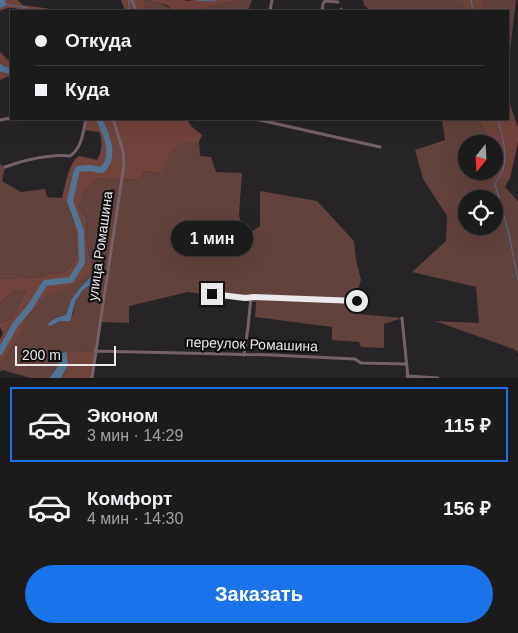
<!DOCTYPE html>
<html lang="ru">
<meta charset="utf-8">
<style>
:root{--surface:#1c1b1c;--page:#292829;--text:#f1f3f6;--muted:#a0a1a3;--line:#3a393b;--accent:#1a73e8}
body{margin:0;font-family:Helvetica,sans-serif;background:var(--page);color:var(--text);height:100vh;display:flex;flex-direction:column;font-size:19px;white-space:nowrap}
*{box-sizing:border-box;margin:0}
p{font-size:16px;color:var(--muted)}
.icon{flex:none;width:28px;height:28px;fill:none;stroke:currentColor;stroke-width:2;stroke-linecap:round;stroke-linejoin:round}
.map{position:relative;height:378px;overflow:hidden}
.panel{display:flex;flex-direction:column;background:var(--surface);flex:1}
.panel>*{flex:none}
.top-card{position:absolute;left:10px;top:10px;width:499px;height:110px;border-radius:0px;box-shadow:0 5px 20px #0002,0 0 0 1px var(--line);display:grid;align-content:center;height:110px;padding:0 25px;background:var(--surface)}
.needle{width:32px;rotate:198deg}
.fabs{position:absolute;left:458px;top:135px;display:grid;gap:10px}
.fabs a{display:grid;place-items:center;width:45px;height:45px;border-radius:50%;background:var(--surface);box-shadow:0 5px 20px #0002,0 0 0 1px var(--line);font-size:25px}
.scale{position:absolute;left:15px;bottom:12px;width:101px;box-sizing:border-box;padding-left:5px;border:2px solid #ebe9eb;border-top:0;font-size:14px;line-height:18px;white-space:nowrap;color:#ebe9eb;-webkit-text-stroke:4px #0e0d0f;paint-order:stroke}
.end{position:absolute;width:22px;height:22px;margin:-11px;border:6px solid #ebe9eb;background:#111;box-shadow:0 0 0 2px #111}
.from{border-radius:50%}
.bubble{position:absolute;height:35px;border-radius:18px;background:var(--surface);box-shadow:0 5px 20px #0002,0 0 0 1px var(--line);font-size:16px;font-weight:700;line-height:35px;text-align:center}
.top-card b{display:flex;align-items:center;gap:18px;height:48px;font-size:19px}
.top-card b+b{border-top:1px solid var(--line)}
.top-card i{width:12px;height:12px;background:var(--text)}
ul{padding:9px 0 0;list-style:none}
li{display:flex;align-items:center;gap:15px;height:75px;margin:0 10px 8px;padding:0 15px;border:2px solid transparent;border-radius:0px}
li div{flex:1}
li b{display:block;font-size:19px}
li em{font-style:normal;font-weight:700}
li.selected{border-color:var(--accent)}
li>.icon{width:45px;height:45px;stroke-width:1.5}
.action{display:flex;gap:10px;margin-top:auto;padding:10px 25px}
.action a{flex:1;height:58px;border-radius:30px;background:var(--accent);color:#fff;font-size:20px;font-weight:700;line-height:58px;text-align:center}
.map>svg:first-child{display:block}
.green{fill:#61423d;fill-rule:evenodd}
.forest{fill:#70433c}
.water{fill:#527394}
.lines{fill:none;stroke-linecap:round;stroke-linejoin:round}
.stream{stroke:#527394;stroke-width:1}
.river{stroke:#527394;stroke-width:6}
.minor{stroke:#766169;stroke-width:3}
.route{stroke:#ebe9eb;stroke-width:6}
.labels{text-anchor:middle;stroke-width:4.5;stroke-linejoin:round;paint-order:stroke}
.street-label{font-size:14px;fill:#ebe9eb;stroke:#0e0d0f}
</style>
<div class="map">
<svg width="518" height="378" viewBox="0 0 518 378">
<rect width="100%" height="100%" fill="#262426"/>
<!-- green -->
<path class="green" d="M144,0c10,0 21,4 29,11h-27z
M234,0h18l-4,11h-54l39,-10z
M363,0h99l1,11h-93l-6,-6z
M483,0h33l-7,60h-1v-49h-21z
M442,119h36l13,25h-25v27h28l-2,7h18l-5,9 13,14v153l-2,-4 -81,-29 44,2 -3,-36 -64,-15 34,-31 1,-25 -24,-37 -8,-29 30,-10zM466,199h28v27h-28z
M181,141l18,1 1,14 11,1 5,15 26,1 -3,42 4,19 8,-2 9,-6v-35l57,10 37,40 2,19 5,20 -3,10 1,24 43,4 -18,6v24l-23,-1 -2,-5 -27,-2v-13l-77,-10 1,-15 -68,-10 -59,14v17l-28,-1 -6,29 -35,2c0,11 -4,17 -11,25h-18l-29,-8 -2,2v-7l3,-3 17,-27 8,-19 21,-22 10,-5 34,-24 -6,-18 -1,-29 -7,-11 5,-17 6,-4 5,-7 8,-1 8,2 29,-1 5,-8 15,3 11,-22zM99,268l2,1 -6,8 -3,7 -9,6 -7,10 -3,14 -6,7h-7l-7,3 -1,-4 7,-4 7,-1 5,-15 8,-11z
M0,164l5,3 -3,14 19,11 24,-3 2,8 15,1 11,19 4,34 -4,13 -9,8 -16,2 -8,3 -40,2z
M15,290h12l-16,29 -11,4v-20z"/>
<!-- forest -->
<path class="forest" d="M0,0h17l6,5 28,4 8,2c-9,0 -19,1 -28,0 -13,-1 -19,-7 -31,0z
M121,0h23l2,11h-21z
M148,0h36l4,1 6,-1h40l-1,1 -39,10h-21l-6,-6z
M462,0h21l4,11h-24z
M0,52l11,11v13h-2l-9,4z
M508,98l10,30v14l-8,36h-18l5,-23 -3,-6v-5h-3l-13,-25h30z
M86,119h101l4,7 11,9 -3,7h-18l-10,10 -10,22 -16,-3 -5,8 -29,1 -8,-2 -8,1 -5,7 -6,4 -5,17 7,11 1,29 6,18 -12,15 -6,4 -26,10 -21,22 -8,19 -17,27 -3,3v-26l3,-6 -3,-6v-4l11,-4 16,-29h-12l-15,13v-24l40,-2 8,-3 16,-2 9,-8 4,-13 -4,-34 -11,-19c3,-12 7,-36 17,-42l18,4c5,-8 6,-18 2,-28l-16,-2z
M95,351l-3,27h-31l7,-13 -1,-13z"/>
<!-- water -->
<path class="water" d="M99,268l2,1 -6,8 -3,7 -9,6 -7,10 -6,21h-10l-10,5 -2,-2c5,-5 10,-8 18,-9l5,-15 8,-11z
M67,352l1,13 -7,13h-12c7,-8 11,-14 11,-25z"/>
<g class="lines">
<!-- stream -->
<path class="stream" d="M129,0v11
M195,0l20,1 1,-1
M471,0l2,11
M3,4l25,4
M33,9l8,2
M498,119c4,14 10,37 5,51 -2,5 -6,10 -8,14l14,50 9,46"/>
<!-- river -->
<path class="river" d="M0,5l3,-1 -1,-4
M0,67l2,2 9,2
M0,352l15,-27 15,-18 15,-24 26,-3 11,-18 -1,-31 -11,-30 6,-27 2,-5 10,-1 14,2c15,-14 4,-36 -3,-51"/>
<!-- minor -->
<path class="minor" d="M132,0l4,11
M270,11l2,-11
M322,11l1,-7 2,-3 13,1
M341,11v-2
M255,119l125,28
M0,120l11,-2
M5,167c18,-7 45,-13 65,-11 12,-8 13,-24 16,-37
M212,294l33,4 9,-1 103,4
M402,318l6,60
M95,351l177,4 83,4 6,4 45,1
M244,355l4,-28 3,-30
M407,376l31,2
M92,378l32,-214 -1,-13 -10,-32"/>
</g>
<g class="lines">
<!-- route -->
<path class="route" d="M212,294l33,4 9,-1 103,4"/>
</g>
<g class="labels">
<!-- street labels -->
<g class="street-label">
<text transform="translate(100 246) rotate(-82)" y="5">улица Ромашина</text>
<text transform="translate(252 344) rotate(2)" y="5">переулок Ромашина</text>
</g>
</g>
</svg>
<div class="fabs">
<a><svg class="needle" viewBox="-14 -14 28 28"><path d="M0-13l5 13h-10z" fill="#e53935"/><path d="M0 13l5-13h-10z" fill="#a0a1a3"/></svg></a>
<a><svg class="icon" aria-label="locate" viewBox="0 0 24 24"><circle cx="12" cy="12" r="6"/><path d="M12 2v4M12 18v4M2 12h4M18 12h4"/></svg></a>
</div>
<div class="scale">200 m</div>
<i class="end from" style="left:357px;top:301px"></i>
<i class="end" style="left:212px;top:294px"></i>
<div class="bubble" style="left:171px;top:221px;width:82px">1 мин</div>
<div class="top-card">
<b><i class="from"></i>Откуда</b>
<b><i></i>Куда</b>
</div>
</div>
<section class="panel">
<ul>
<li class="selected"><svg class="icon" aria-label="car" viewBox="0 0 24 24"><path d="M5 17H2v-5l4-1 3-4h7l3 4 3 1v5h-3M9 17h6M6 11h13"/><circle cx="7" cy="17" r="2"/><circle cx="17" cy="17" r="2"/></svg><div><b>Эконом</b><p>3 мин · 14:29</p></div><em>115 ₽</em></li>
<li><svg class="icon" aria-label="car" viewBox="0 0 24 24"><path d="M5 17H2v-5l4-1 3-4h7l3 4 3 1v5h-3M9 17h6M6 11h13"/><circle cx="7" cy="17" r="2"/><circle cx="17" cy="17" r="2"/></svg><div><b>Комфорт</b><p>4 мин · 14:30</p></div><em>156 ₽</em></li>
</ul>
<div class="action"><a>Заказать</a></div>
</section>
